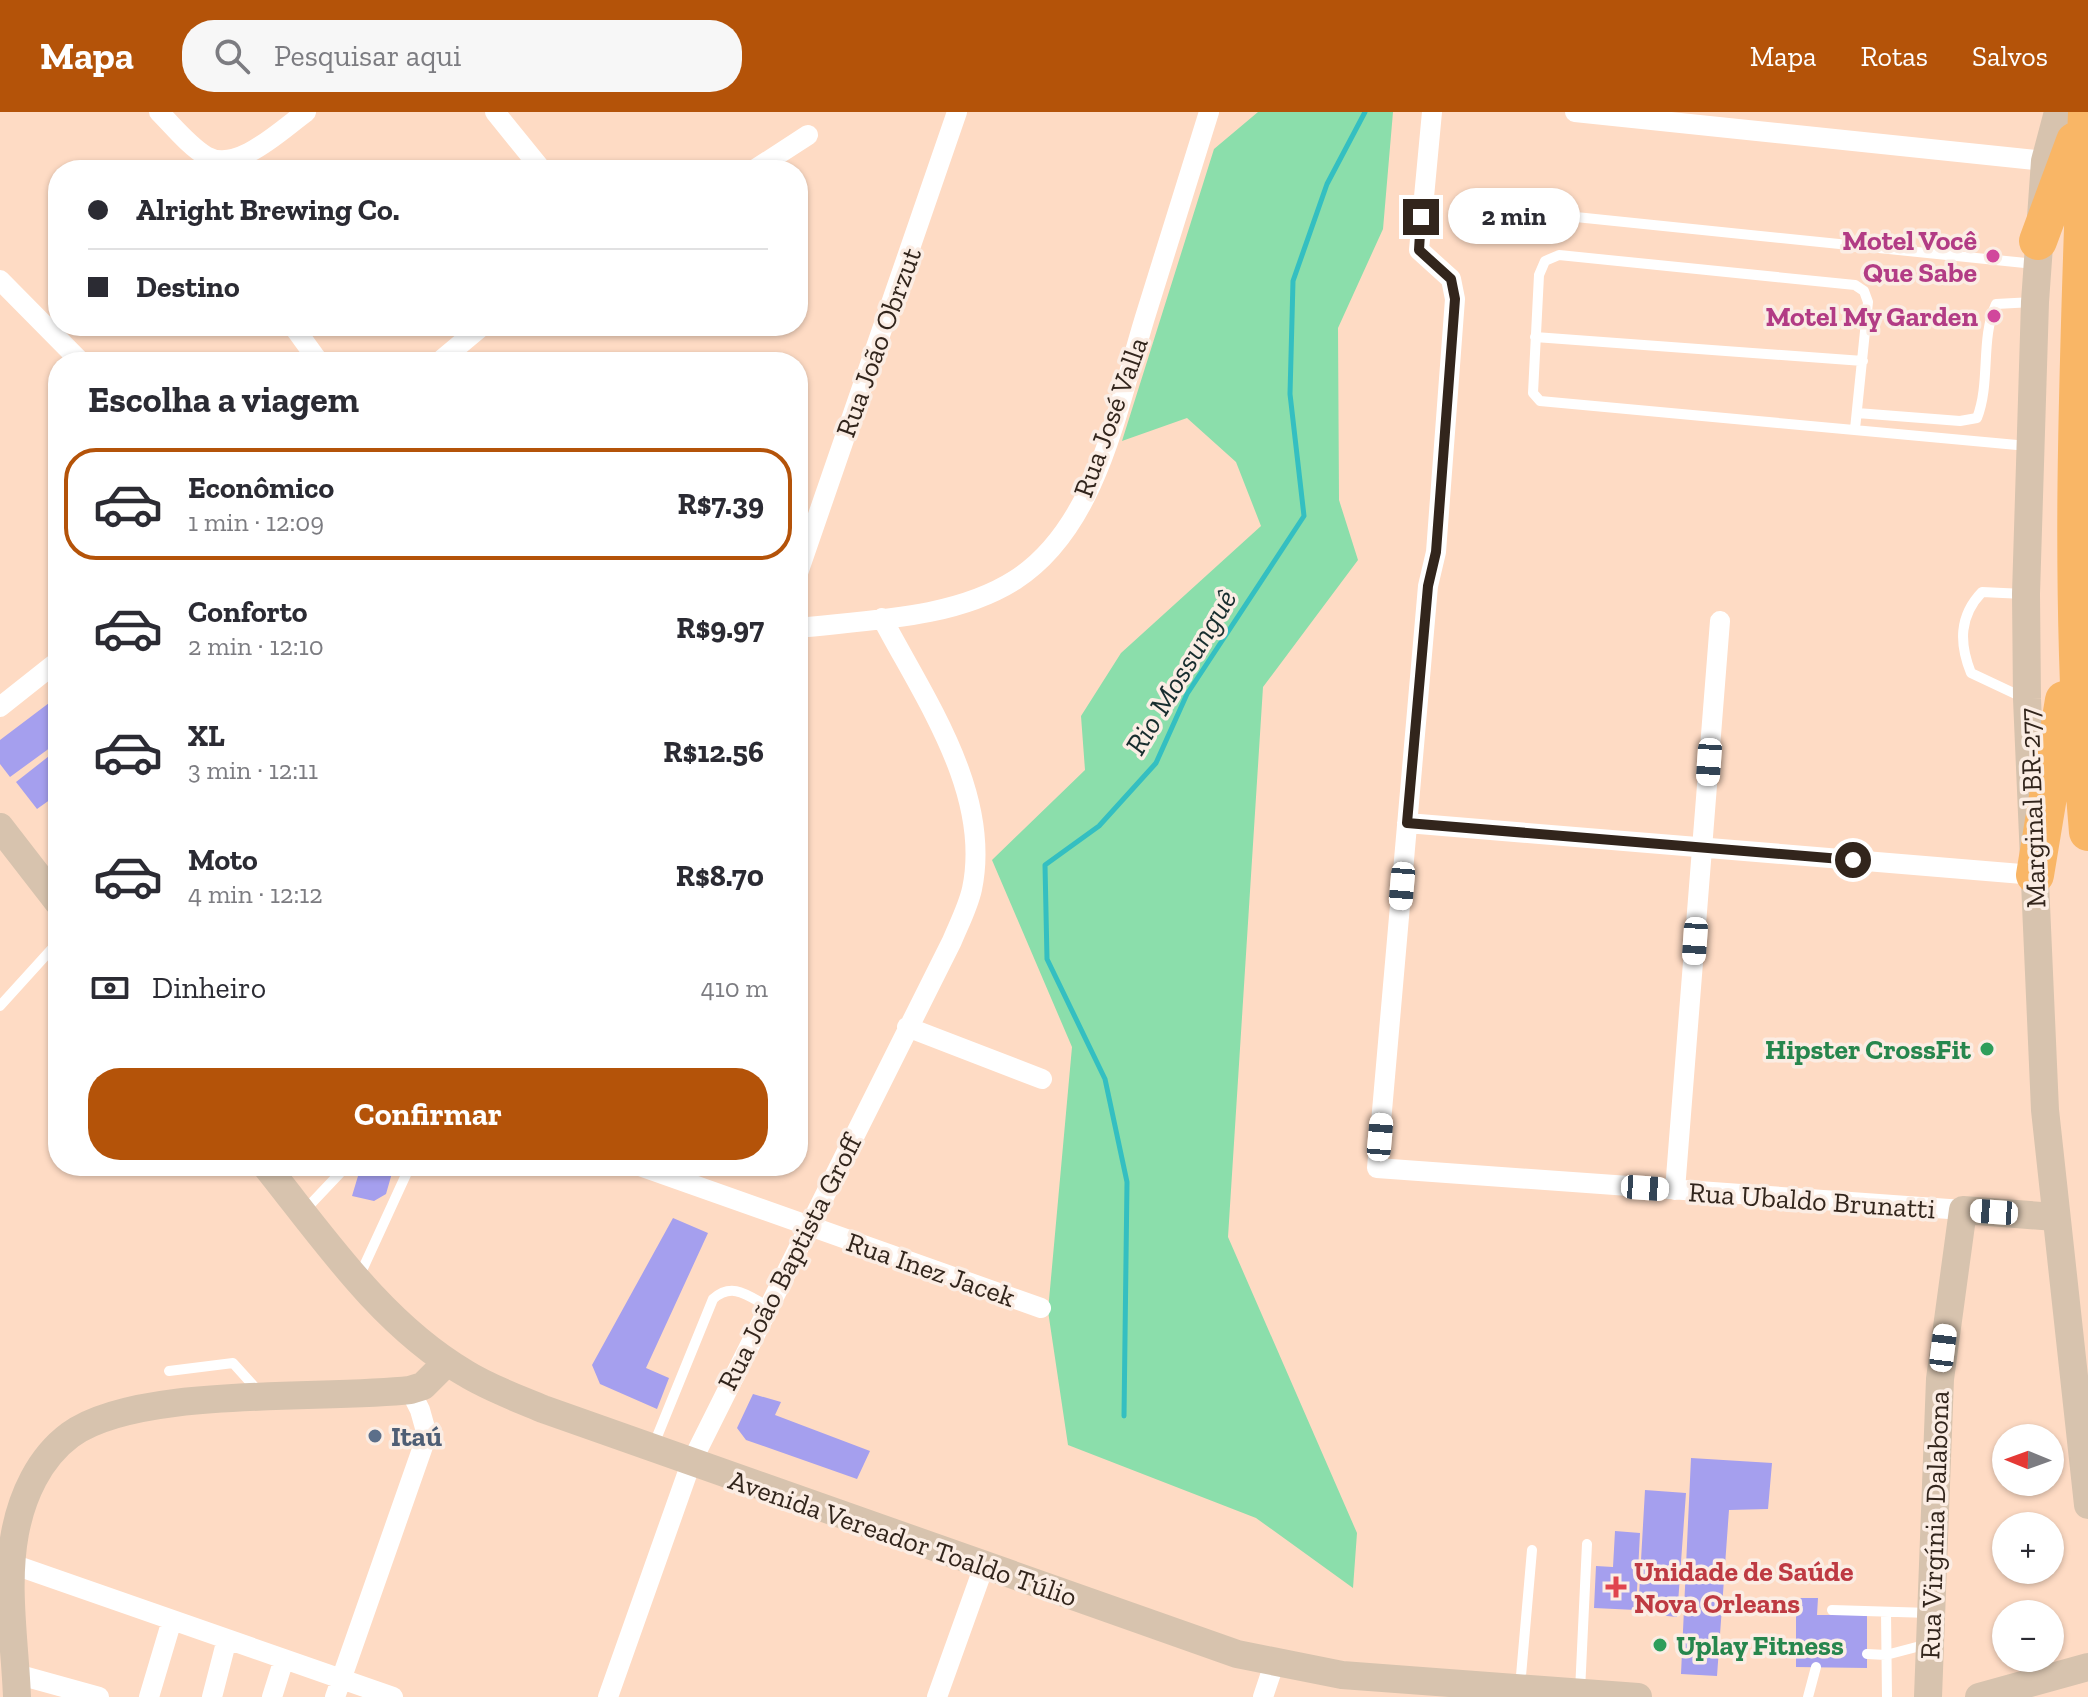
<!DOCTYPE html>
<html lang="pt">
<meta charset="utf-8">
<style>
:root{--surface:#fff;--page:#f7f7f7;--text:#2b2b33;--muted:#7c7c81;--line:#e1e1e2;--accent:#b45309}
body{margin:0;font-family:"Zilla Slab",serif;background:var(--page);color:var(--text);height:100vh;display:flex;flex-direction:column;font-size:30px;white-space:nowrap}
*{box-sizing:border-box;margin:0}
p{font-size:26px;color:var(--muted)}
.icon{flex:none;width:44px;height:44px;fill:none;stroke:currentColor;stroke-width:2;stroke-linecap:round;stroke-linejoin:round}
.map{position:relative;flex:1;overflow:hidden}
.drawer{position:absolute;left:48px;top:240px;width:760px;height:824px;display:flex;flex-direction:column;background:var(--surface);border-radius:32px;box-shadow:0 2px 6px #0004}
.drawer>*{flex:none}
.hud{position:absolute;left:48px;top:48px;width:760px;height:176px;border-radius:32px;box-shadow:0 2px 6px #0004;display:grid;align-content:center;height:176px;padding:0 40px;background:var(--surface)}
.needle{width:52px;rotate:271deg}
.tools{position:absolute;left:1992px;top:1312px;display:grid;gap:16px}
.tools a{display:grid;place-items:center;width:72px;height:72px;border-radius:50%;background:var(--surface);box-shadow:0 2px 6px #0004;font-size:40px}
.end{position:absolute;width:36px;height:36px;margin:-18px;border:10px solid #32251c;background:#fff;box-shadow:0 0 0 4px #fff}
.from{border-radius:50%}
.bubble{position:absolute;height:56px;border-radius:28px;background:var(--surface);box-shadow:0 2px 6px #0004;font-size:26px;font-weight:800;line-height:56px;text-align:center}
.car{position:absolute;width:24px;height:48px;margin:-24px -12px;border-radius:10px;box-shadow:0 0 6px 2px #0007;background:linear-gradient(#fff 24%,#345 0 40%,#fff 0 76%,#345 0 86%,#fff 0)}
.hud b{display:flex;align-items:center;gap:28px;height:76px;font-size:30px}
.hud b+b{border-top:2px solid var(--line)}
.hud i{width:20px;height:20px;background:var(--text)}
ul{padding:0;list-style:none}
li{display:flex;align-items:center;gap:24px;height:112px;margin:0 16px 12px;padding:0 24px;border:4px solid transparent;border-radius:32px}
li div{flex:1}
li b{display:block;font-size:30px}
li em{font-style:normal;font-weight:800}
li.active{border-color:var(--accent)}
li>.icon{width:72px;height:72px;stroke-width:1.5}
h2{padding:0 40px;font-size:36px;line-height:96px}
.pay{display:flex;align-items:center;gap:20px;height:88px;padding:0 40px;font-size:30px}
.pay p{margin-inline-start:auto}
.primary-button{display:flex;gap:16px;margin-top:auto;padding:16px 40px}
.primary-button a{flex:1;height:92px;border-radius:32px;background:var(--accent);color:#fff;font-size:32px;font-weight:800;line-height:92px;text-align:center}
header{display:flex;align-items:center;gap:48px;box-sizing:border-box;height:112px;padding:0 40px;background:var(--accent);color:#fff}
header strong{font-size:38px}
nav{display:flex;gap:44px;margin-inline-start:auto;font-size:28px}
.search{width:560px;height:72px;background:var(--page);display:flex;align-items:center;gap:20px;box-sizing:border-box;padding:0 28px;border-radius:32px;color:var(--muted);font-size:30px}
.map>svg:first-child{display:block}
.green{fill:#8bdeab}
.lines{fill:none;stroke-linecap:round;stroke-linejoin:round}
.stream{stroke:#34bfc1;stroke-width:5}
.building{fill:#a59fee}
.lane{stroke:#fff;stroke-width:10}
.street{stroke:#fff;stroke-width:20}
.secondary{stroke:#d7c3ae;stroke-width:28}
.highway{stroke:#f9b666;stroke-width:38}
.route{stroke:#32251c;stroke-width:10}
.hotel-dot{fill:#d1479c;stroke:#fbede4;stroke-width:3}
.leisure-dot{fill:#2e9e5b;stroke:#fbede4;stroke-width:3}
.service-dot{fill:#5c6f8a;stroke:#fbede4;stroke-width:3}
.health-dot{fill:#e0444e;stroke:#fbede4;stroke-width:3}
.labels{text-anchor:middle;stroke-width:7;stroke-linejoin:round;paint-order:stroke}
.hotel-label{font-size:28px;font-weight:bold;fill:#b23c85;stroke:#fbede4;text-anchor:end}
.street-label{font-size:28px;fill:#32251c;stroke:#fbede4}
.leisure-label{font-size:28px;font-weight:bold;fill:#27864d;stroke:#fbede4;text-anchor:end}
.service-label{font-size:28px;font-weight:bold;fill:#4e5e75;stroke:#fbede4;text-anchor:start}
.health-label{font-size:28px;font-weight:bold;fill:#be3a42;stroke:#fbede4;text-anchor:start}
.water-label{font-size:30px;font-style:italic;fill:#172d2e;stroke:#fbede4}
</style>
<header>
<strong>Mapa</strong>
<div class="search"><svg class="icon" aria-label="search" viewBox="0 0 24 24"><circle cx="10" cy="10" r="6"/><path d="M15 15l6 6"/></svg>Pesquisar aqui</div>
<nav><a>Mapa</a><a>Rotas</a><a>Salvos</a></nav>
</header>
<div class="map">
<svg width="2088" height="1585" viewBox="0 0 2088 1585">
<rect width="100%" height="100%" fill="#fedbc4"/>
<!-- green -->
<path class="green" d="M1258,0h135l-10,117 -45,99 1,172 19,60 -95,127 -35,550 129,296 -4,55 -97,-70 -188,-73 -20,-134 24,-264 -80,-187 93,-90 -4,-54 40,-63 140,-127 -25,-64 -49,-44 -65,23 92,-292z"/>
<g class="lines">
<!-- stream -->
<path class="stream" d="M1124,1304l3,-234 -22,-103 -58,-120 -2,-94 54,-39 57,-63 31,-69 117,-178 -14,-122 3,-113 34,-97 38,-72"/>
</g>
<!-- building -->
<path class="building" d="M49,591l9,12v27l-48,35 -10,-13v-24z
M58,637v45l-21,15 -21,-27z
M361,1054h33l-8,28 -12,7 -22,-5z
M673,1106l35,15 -62,135 23,10 -12,31 -57,-25 -8,-19z
M753,1282l28,8 -6,13 95,36 -13,28 -111,-39 -9,-12z
M1691,1346l81,5 -4,46 -39,1 -12,166 -36,-2z
M1645,1378l41,3 -9,124 -39,-4z
M1615,1419l25,2 -4,77 -42,-2 2,-42 17,1z
M1796,1486h22l-1,17h50v53l-71,-1z"/>
<g class="lines">
<!-- lane -->
<path class="lane" d="M1566,104l469,48
M1535,225l328,24
M1857,301l103,8 17,-3c14,-36 3,-79 19,-114l37,-2
M1855,317l13,-127 -4,-11 -9,-6 -296,-30 -14,6 -6,14 -6,118 7,8 488,45
M2022,585l-51,-24c-12,-30 -12,-57 11,-81l42,2
M0,894l58,-64
M305,1098l35,-37v-7
M359,1165l51,-111
M169,1259l64,-8 27,30
M654,1332l59,-145c19,-17 34,-4 54,7
M1832,1498l98,3
M1886,1500l1,85
M1867,1542l19,1 42,-11
M1520,1575l12,-137
M1580,1579l7,-147
M1808,1585l8,-30"/>
<!-- street -->
<path class="street" d="M159,0c14,14 30,34 47,44 31,18 76,-27 100,-44
M495,0l47,58
M1432,0l-13,138 32,29 4,20 -19,253 -8,34 -51,582 586,42
M1575,0l470,49
M754,58l54,-35
M0,168l81,82
M293,214l26,36
M439,250l43,-36
M798,461l159,-461
M798,516c70,-8 156,-9 217,-48 84,-54 103,-177 131,-266 21,-67 42,-135 63,-202
M0,595l58,-46
M1407,711l628,52
M907,915l135,52
M640,1054l401,142
M1675,1078l45,-569
M12,1452l381,133
M16,1562l83,23
M149,1585l23,-77
M212,1585l15,-58
M272,1585l12,-38
M335,1585l92,-262 -7,-25 -10,-20
M608,1585l83,-234 261,-522c7,-17 16,-34 20,-52 20,-96 -48,-191 -90,-271
M937,1585l47,-131
M1263,1585l11,-33"/>
<!-- secondary -->
<path class="secondary" d="M2058,0l-13,49 -10,141 -9,292 1,105 18,411 43,395
M0,715l58,75
M266,1054c59,74 116,158 199,207 24,15 52,25 78,36l694,245 105,21 296,22
M17,1585c-2,-53 -12,-111 -2,-164 7,-37 24,-75 55,-98 67,-49 253,-35 340,-45l13,-4 24,-24
M1928,1585l12,-318 23,-169 92,7
M1979,1585l109,-30"/>
<!-- highway -->
<path class="highway" d="M2087,0c-8,240 -20,480 1,720
M2038,129l37,-100
M2035,763l29,-175"/>
</g>
<g class="lines">
<!-- route -->
<path class="route" d="M1421,105l-2,33 32,29 4,20 -19,253 -8,34 -21,237 446,37"/>
</g>
<!-- markers -->
<g class="hotel-dot">
<circle cx="1993" cy="144" r="8"/>
<circle cx="1994" cy="204" r="8"/>
</g>
<g class="leisure-dot">
<circle cx="1987" cy="937" r="8"/>
<circle cx="1660" cy="1533" r="8"/>
</g>
<circle class="service-dot" cx="375" cy="1324" r="8"/>
<path class="health-dot" d="M1612 1463h8v8h8v8h-8v8h-8v-8h-8v-8h8z"/>
<g class="labels">
<!-- hotel labels -->
<g class="hotel-label">
<text x="1977" y="138">Motel Você<tspan x="1977" dy="32">Que Sabe</tspan></text>
<text x="1978" y="214">Motel My Garden</text>
</g>
<!-- street labels -->
<g class="street-label">
<text transform="translate(878 230) rotate(-70)" y="10">Rua João Obrzut</text>
<text transform="translate(1110 305) rotate(-70)" y="10">Rua José Valla</text>
<text transform="translate(2032 696) rotate(-92)" y="10">Marginal BR-277</text>
<text transform="translate(1812 1088) rotate(4)" y="10">Rua Ubaldo Brunatti</text>
<text transform="translate(789 1150) rotate(-63)" y="10">Rua João Baptista Groff</text>
<text transform="translate(931 1157) rotate(19)" y="10">Rua Inez Jacek</text>
<text transform="translate(1934 1413) rotate(-88)" y="10">Rua Virgínia Dalabona</text>
<text transform="translate(903 1426) rotate(19)" y="10">Avenida Vereador Toaldo Túlio</text>
</g>
<!-- leisure labels -->
<g class="leisure-label">
<text x="1971" y="947">Hipster CrossFit</text>
<text x="1676" y="1543" text-anchor="start">Uplay Fitness</text>
</g>
<!-- service labels -->
<g class="service-label">
<text x="391" y="1334">Itaú</text>
</g>
<!-- health labels -->
<g class="health-label">
<text x="1634" y="1469">Unidade de Saúde<tspan x="1634" dy="32">Nova Orleans</tspan></text>
</g>
<!-- water labels -->
<g class="water-label">
<text transform="translate(1181 560) rotate(-59)" y="10">Rio Mossunguê</text>
</g>
</g>
</svg>
<div class="tools">
<a><svg class="needle" viewBox="-14 -14 28 28"><path d="M0-13l5 13h-10z" fill="#e53935"/><path d="M0 13l5-13h-10z" fill="#7c7c81"/></svg></a>
<a>+</a>
<a>−</a>
</div>
<i class="end from" style="left:1853px;top:748px"></i>
<i class="end" style="left:1421px;top:105px"></i>
<div class="bubble" style="left:1448px;top:76px;width:132px">2 min</div>
<i class="car" style="left:1709px;top:650px;rotate:184deg"></i>
<i class="car" style="left:1402px;top:774px;rotate:185deg"></i>
<i class="car" style="left:1695px;top:829px;rotate:184deg"></i>
<i class="car" style="left:1380px;top:1025px;rotate:5deg"></i>
<i class="car" style="left:1645px;top:1076px;rotate:94deg"></i>
<i class="car" style="left:1994px;top:1100px;rotate:274deg"></i>
<i class="car" style="left:1943px;top:1236px;rotate:7deg"></i>
<div class="hud">
<b><i class="from"></i>Alright Brewing Co.</b>
<b><i></i>Destino</b>
</div>
<section class="drawer">
<h2>Escolha a viagem</h2>
<ul>
<li class="active"><svg class="icon" aria-label="car" viewBox="0 0 24 24"><path d="M5 17H2v-5l4-1 3-4h7l3 4 3 1v5h-3M9 17h6M6 11h13"/><circle cx="7" cy="17" r="2"/><circle cx="17" cy="17" r="2"/></svg><div><b>Econômico</b><p>1 min · 12:09</p></div><em>R$7.39</em></li>
<li><svg class="icon" aria-label="car" viewBox="0 0 24 24"><path d="M5 17H2v-5l4-1 3-4h7l3 4 3 1v5h-3M9 17h6M6 11h13"/><circle cx="7" cy="17" r="2"/><circle cx="17" cy="17" r="2"/></svg><div><b>Conforto</b><p>2 min · 12:10</p></div><em>R$9.97</em></li>
<li><svg class="icon" aria-label="car" viewBox="0 0 24 24"><path d="M5 17H2v-5l4-1 3-4h7l3 4 3 1v5h-3M9 17h6M6 11h13"/><circle cx="7" cy="17" r="2"/><circle cx="17" cy="17" r="2"/></svg><div><b>XL</b><p>3 min · 12:11</p></div><em>R$12.56</em></li>
<li><svg class="icon" aria-label="car" viewBox="0 0 24 24"><path d="M5 17H2v-5l4-1 3-4h7l3 4 3 1v5h-3M9 17h6M6 11h13"/><circle cx="7" cy="17" r="2"/><circle cx="17" cy="17" r="2"/></svg><div><b>Moto</b><p>4 min · 12:12</p></div><em>R$8.70</em></li>
</ul>
<div class="pay"><svg class="icon" aria-label="cash" viewBox="0 0 24 24"><path d="M3 7h18v10H3z"/><circle cx="12" cy="12" r="2"/></svg>Dinheiro<p>410 m</p></div>
<div class="primary-button"><a>Confirmar</a></div>
</section>
</div>
